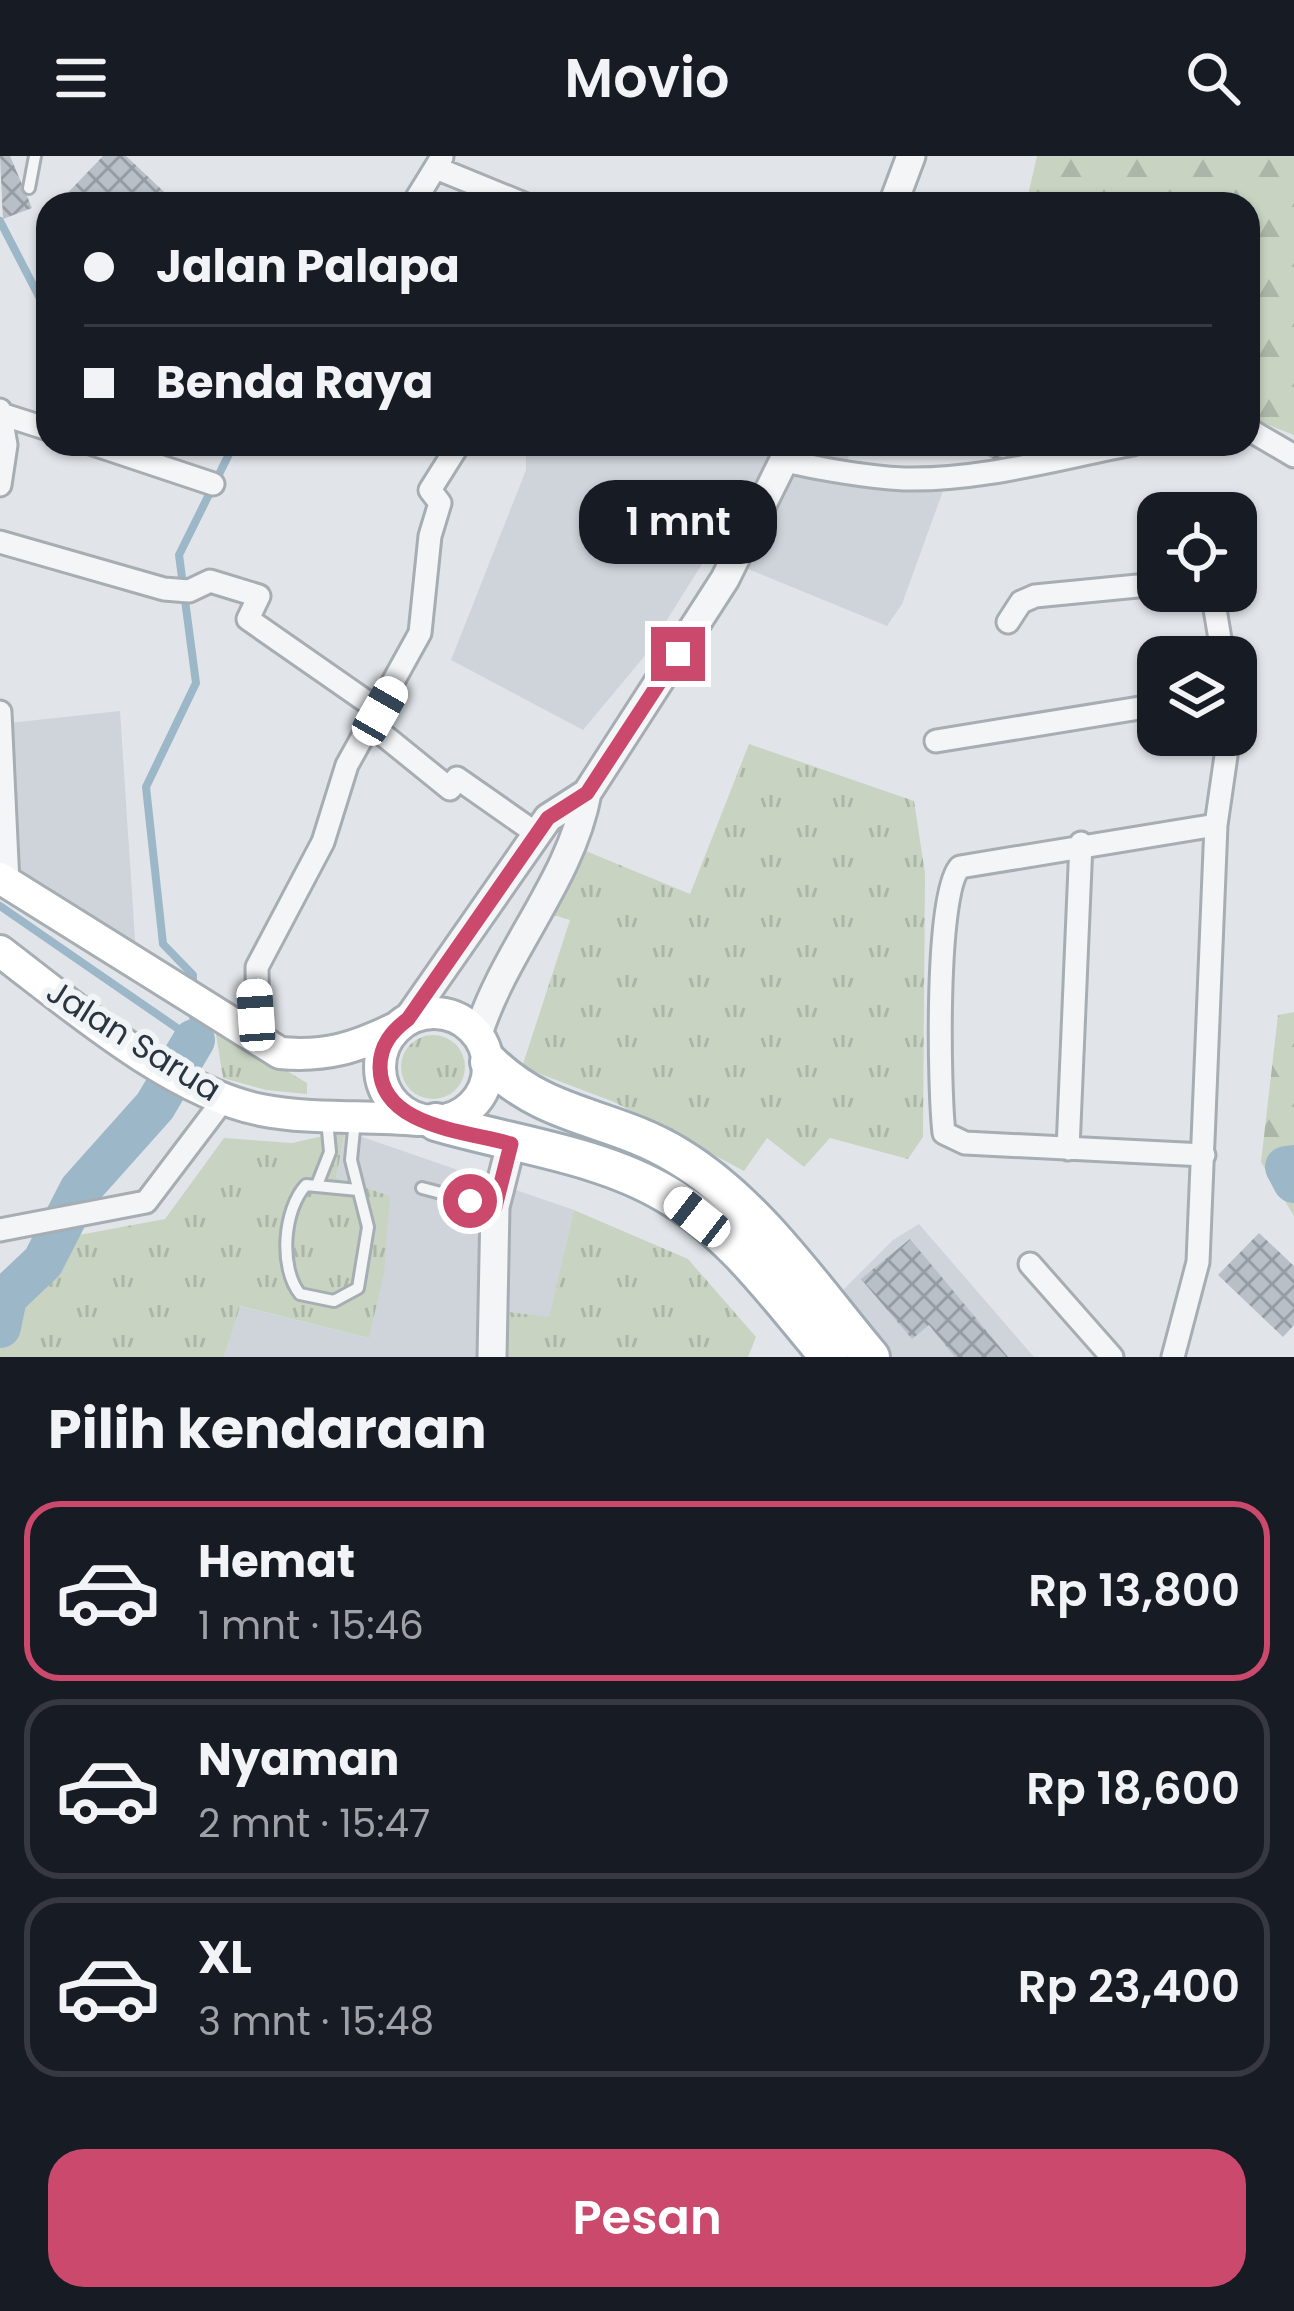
<!DOCTYPE html>
<html lang="id">
<meta charset="utf-8">
<style>
:root{--surface:#171b24;--page:#242831;--text:#f1f3f6;--muted:#9ea1a6;--line:#363941;--accent:#ca496d}
body{margin:0;font-family:Poppins,sans-serif;background:var(--page);color:var(--text);height:100vh;display:flex;flex-direction:column;font-size:45px;white-space:nowrap}
*{box-sizing:border-box;margin:0}
p{font-size:39px;color:var(--muted)}
.icon{flex:none;width:66px;height:66px;fill:none;stroke:currentColor;stroke-width:2;stroke-linecap:round;stroke-linejoin:round}
.map{position:relative;height:1201px;overflow:hidden}
.drawer{display:flex;flex-direction:column;background:var(--surface);flex:1}
.drawer>*{flex:none}
.hud{position:absolute;left:36px;top:36px;width:1224px;height:264px;border-radius:36px;box-shadow:0 3px 9px #0004;display:grid;align-content:center;height:264px;padding:0 48px;background:var(--surface)}
.controls{position:absolute;left:1137px;top:336px;display:grid;gap:24px}
.controls a{display:grid;place-items:center;width:120px;height:120px;border-radius:24px;background:var(--surface);box-shadow:0 3px 9px #0004;font-size:60px}
.end{position:absolute;width:54px;height:54px;margin:-27px;border:15px solid #ca496d;background:#fff;box-shadow:0 0 0 6px #fff}
.from{border-radius:50%}
.bubble{position:absolute;height:84px;border-radius:36px;background:var(--surface);box-shadow:0 3px 9px #0004;font-size:39px;font-weight:600;line-height:84px;text-align:center}
.car{position:absolute;width:36px;height:72px;margin:-36px -18px;border-radius:15px;box-shadow:0 0 9px 3px #0007;background:linear-gradient(#fff 24%,#345 0 40%,#fff 0 76%,#345 0 86%,#fff 0)}
.hud b{display:flex;align-items:center;gap:42px;height:114px;font-size:45px}
.hud b+b{border-top:3px solid var(--line)}
.hud i{width:30px;height:30px;background:var(--text)}
ul{padding:0;list-style:none}
li{display:flex;align-items:center;gap:36px;height:180px;margin:0 24px 18px;padding:0 24px;border:6px solid var(--line);border-radius:36px}
li div{flex:1}
li b{display:block;font-size:45px}
li em{font-style:normal;font-weight:600}
li.current{border-color:var(--accent)}
li>.icon{width:108px;height:108px;stroke-width:1.5}
h2{padding:0 48px;font-size:54px;line-height:144px}
.button{display:flex;gap:24px;margin-top:auto;padding:24px 48px}
.button a{flex:1;height:138px;border-radius:36px;background:var(--accent);color:#fff;font-size:48px;font-weight:600;line-height:138px;text-align:center}
header{display:flex;justify-content:space-between;align-items:center;height:156px;padding:0 48px;background:var(--surface);font-size:54px;font-weight:600}
.map>svg:first-child{display:block}
.built{fill:#cfd4db}
.grass{fill:url(#grass-tufts)}
.forest{fill:url(#forest-firs)}
.lines{fill:none;stroke-linecap:round;stroke-linejoin:round}
.stream{stroke:#9cb7c8;stroke-width:8}
.river{stroke:#9cb7c8;stroke-width:42}
.building{fill:url(#building-cross-hatch)}
.service-casing{stroke:#a6adb3;stroke-width:16}
.minor-casing{stroke:#a6adb3;stroke-width:27}
.tertiary-casing{stroke:#a6adb3;stroke-width:33}
.secondary-casing{stroke:#a6adb3;stroke-width:36}
.primary-casing{stroke:#a0abb4;stroke-width:42}
.service{stroke:#f3f5f7;stroke-width:10}
.minor{stroke:#f3f5f7;stroke-width:21}
.tertiary{stroke:#f3f5f7;stroke-width:27}
.secondary{stroke:#fff;stroke-width:30}
.primary{stroke:#fff;stroke-width:36}
.route{stroke:#ca496d;stroke-width:15}
.labels{text-anchor:middle;stroke-width:12;stroke-linejoin:round;paint-order:stroke}
.street-label{font-size:33px;fill:#293540;stroke:#f0f4f6}
</style>
<header><svg class="icon" aria-label="menu" viewBox="0 0 24 24"><path d="M4 6h16M4 12h16M4 18h16"/></svg>Movio<svg class="icon" aria-label="search" viewBox="0 0 24 24"><circle cx="10" cy="10" r="6"/><path d="M15 15l6 6"/></svg></header>
<div class="map">
<svg width="1294" height="1201" viewBox="0 0 1294 1201">
<defs>
<pattern id="grass-tufts" width="24" height="20" patternUnits="userSpaceOnUse" patternTransform="scale(3)"><rect width="24" height="20" fill="#c8d3c2"/><path d="M3 7l-1-3M5 7V3M7 7l1-3M15 17l-1-3M17 17v-4M19 17l1-3" fill="none" stroke="#acb6a8"/></pattern>
<pattern id="forest-firs" width="22" height="20" patternUnits="userSpaceOnUse" patternTransform="scale(3)"><rect width="22" height="20" fill="#c8d3c2"/><path d="M5 1l3.5 6h-7zM16 11l3.5 6h-7z" fill="#acb6a8"/></pattern>
<pattern id="building-cross-hatch" width="8" height="8" patternUnits="userSpaceOnUse" patternTransform="scale(3)"><rect width="8" height="8" fill="#b8bfc6"/><path d="M0 0l8 8M0 8l8-8" fill="none" stroke="#969ca2"/></pattern>
</defs>
<rect width="100%" height="100%" fill="#e1e5e9"/>
<!-- built -->
<path class="built" d="M526,288h326l-9,33 100,14 -41,113 -15,22 -178,-73 -66,105 -60,72 -132,-70 75,-190z
M120,555l17,258 -125,-77 -12,-168z
M345,975l229,79 -25,108 -57,39h-268l15,-51 130,32 -33,-160z
M919,1068l115,133h-141l-54,-63 54,-54z"/>
<!-- grass -->
<path class="grass" d="M749,588l165,57 11,72 -2,264 -15,22 -78,-21 -26,29 -37,-29 -23,33 -130,-69 -92,-35 48,-147 -26,-8 37,-63 109,45z
M221,875l86,52v11l-41,-4 -43,-12 -7,-44z
M401 911a32 32 0 1 1 64 0a32 32 0 1 1-64 0Z
M345,975l-9,47 54,18 -6,77 -15,65 -129,-32 -16,51h-224v-75l63,-44 102,-19 59,-81 68,5z
M574,1054l114,49 68,78 -8,20h-256l8,-46 49,6z"/>
<!-- forest -->
<path class="forest" d="M1037,0h257v279l-46,-18v-213h-222z
M1294,856v204l-33,-54 17,-147z"/>
<g class="lines">
<!-- stream -->
<path class="stream" d="M0,65l48,93
M0,750l193,133
M193,830v-11l-30,-31 -17,-157 50,-104 -17,-128 55,-111
M193,851l1,33"/>
<!-- river -->
<path class="river" d="M1294,1010l-8,1 8,15
M0,1171l6,-30 37,-35 37,-72 75,-84 39,-66"/>
</g>
<!-- building -->
<path class="building" d="M0,0h10l22,52 -29,11z
M103,0h23l51,48h-120z
M967,288h42l-11,18z
M1259,1077l35,33v59l-11,12 -65,-62z
M910,1083l65,78 33,40h-53l-26,-32 -17,14 -51,-60z"/>
<g class="lines">
<defs>
<path id="service" d="M29,32l6,-32
M355,964l-4,40 17,67 -10,61 -24,13 -34,-7c-21,-26 -17,-84 6,-109l52,5
M317,1029l13,-33 -3,-32
M422,1032l72,19"/>
<path id="minor" d="M436,12l88,36
M413,48l29,-47
M0,254l6,35 -6,40
M1,258l47,15
M1248,273l46,27
M93,288l120,40
M784,305c39,8 80,16 120,18 77,2 155,-21 229,-35
M0,386l164,47 25,2 21,-10 49,15 -11,23 132,92
M1212,435l11,66
M1008,466l13,-20 14,-6 123,-12
M0,556l8,171
M371,569l79,64 7,-11 80,56
M936,585l222,-36
M258,886l-1,-75 66,-125 24,-77 73,-132 10,-97 10,-33 -10,-13 29,-46
M1068,993l13,-306
M1204,999l-239,-12 -21,-10c-5,-43 -9,-241 16,-266l256,-42
M0,1074l146,-28 78,-103
M1030,1108l82,93
M1173,1201l25,-95 18,-437 13,-90"/>
<path id="tertiary" d="M893,48l18,-48
M408,863l140,-201 39,-25 138,-214 67,-135
M478,878c27,-85 93,-154 109,-241
M492,1201l3,-150 16,-63"/>
<path id="secondary" d="M0,722l280,175c46,4 75,-5 116,-25
M0,795c71,54 172,141 261,159 50,10 105,5 157,10
M380 911a54 54 0 1 1 108 0a54 54 0 1 1-108 0Z"/>
<path id="primary" d="M489,906c59,58 122,53 189,94 79,48 134,131 193,201
M436,966c74,22 163,32 230,72 67,38 113,105 163,163"/>
</defs>
<!-- service casing -->
<use href="#service" class="service-casing"/>
<!-- minor casing -->
<use href="#minor" class="minor-casing"/>
<!-- tertiary casing -->
<use href="#tertiary" class="tertiary-casing"/>
<!-- secondary casing -->
<use href="#secondary" class="secondary-casing"/>
<!-- primary casing -->
<use href="#primary" class="primary-casing"/>
<!-- service -->
<use href="#service" class="service"/>
<!-- minor -->
<use href="#minor" class="minor"/>
<!-- tertiary -->
<use href="#tertiary" class="tertiary"/>
<!-- secondary -->
<use href="#secondary" class="secondary"/>
<!-- primary -->
<use href="#primary" class="primary"/>
</g>
<g class="lines">
<!-- route -->
<path class="route" d="M470,1045l25,6 16,-63c-44,-13 -131,-17 -131,-77 0,-22 12,-36 28,-48l140,-201 39,-25 91,-139"/>
</g>
<g class="labels">
<!-- street labels -->
<g class="street-label">
<text transform="translate(134 884) rotate(32)" y="12">Jalan Sarua</text>
</g>
</g>
</svg>
<div class="controls">
<a><svg class="icon" aria-label="locate" viewBox="0 0 24 24"><circle cx="12" cy="12" r="6"/><path d="M12 2v4M12 18v4M2 12h4M18 12h4"/></svg></a>
<a><svg class="icon" aria-label="layers" viewBox="0 0 24 24"><path d="M12 4l9 5-9 5-9-5zM3 14l9 5 9-5"/></svg></a>
</div>
<i class="end from" style="left:470px;top:1045px"></i>
<i class="end" style="left:678px;top:498px"></i>
<div class="bubble" style="left:579px;top:324px;width:198px">1 mnt</div>
<i class="car" style="left:380px;top:555px;rotate:30deg"></i>
<i class="car" style="left:256px;top:859px;rotate:356deg"></i>
<i class="car" style="left:697px;top:1061px;rotate:308deg"></i>
<div class="hud">
<b><i class="from"></i>Jalan Palapa</b>
<b><i></i>Benda Raya</b>
</div>
</div>
<section class="drawer">
<h2>Pilih kendaraan</h2>
<ul>
<li class="current"><svg class="icon" aria-label="car" viewBox="0 0 24 24"><path d="M5 17H2v-5l4-1 3-4h7l3 4 3 1v5h-3M9 17h6M6 11h13"/><circle cx="7" cy="17" r="2"/><circle cx="17" cy="17" r="2"/></svg><div><b>Hemat</b><p>1 mnt · 15:46</p></div><em>Rp 13,800</em></li>
<li><svg class="icon" aria-label="car" viewBox="0 0 24 24"><path d="M5 17H2v-5l4-1 3-4h7l3 4 3 1v5h-3M9 17h6M6 11h13"/><circle cx="7" cy="17" r="2"/><circle cx="17" cy="17" r="2"/></svg><div><b>Nyaman</b><p>2 mnt · 15:47</p></div><em>Rp 18,600</em></li>
<li><svg class="icon" aria-label="car" viewBox="0 0 24 24"><path d="M5 17H2v-5l4-1 3-4h7l3 4 3 1v5h-3M9 17h6M6 11h13"/><circle cx="7" cy="17" r="2"/><circle cx="17" cy="17" r="2"/></svg><div><b>XL</b><p>3 mnt · 15:48</p></div><em>Rp 23,400</em></li>
</ul>
<div class="button"><a>Pesan</a></div>
</section>
